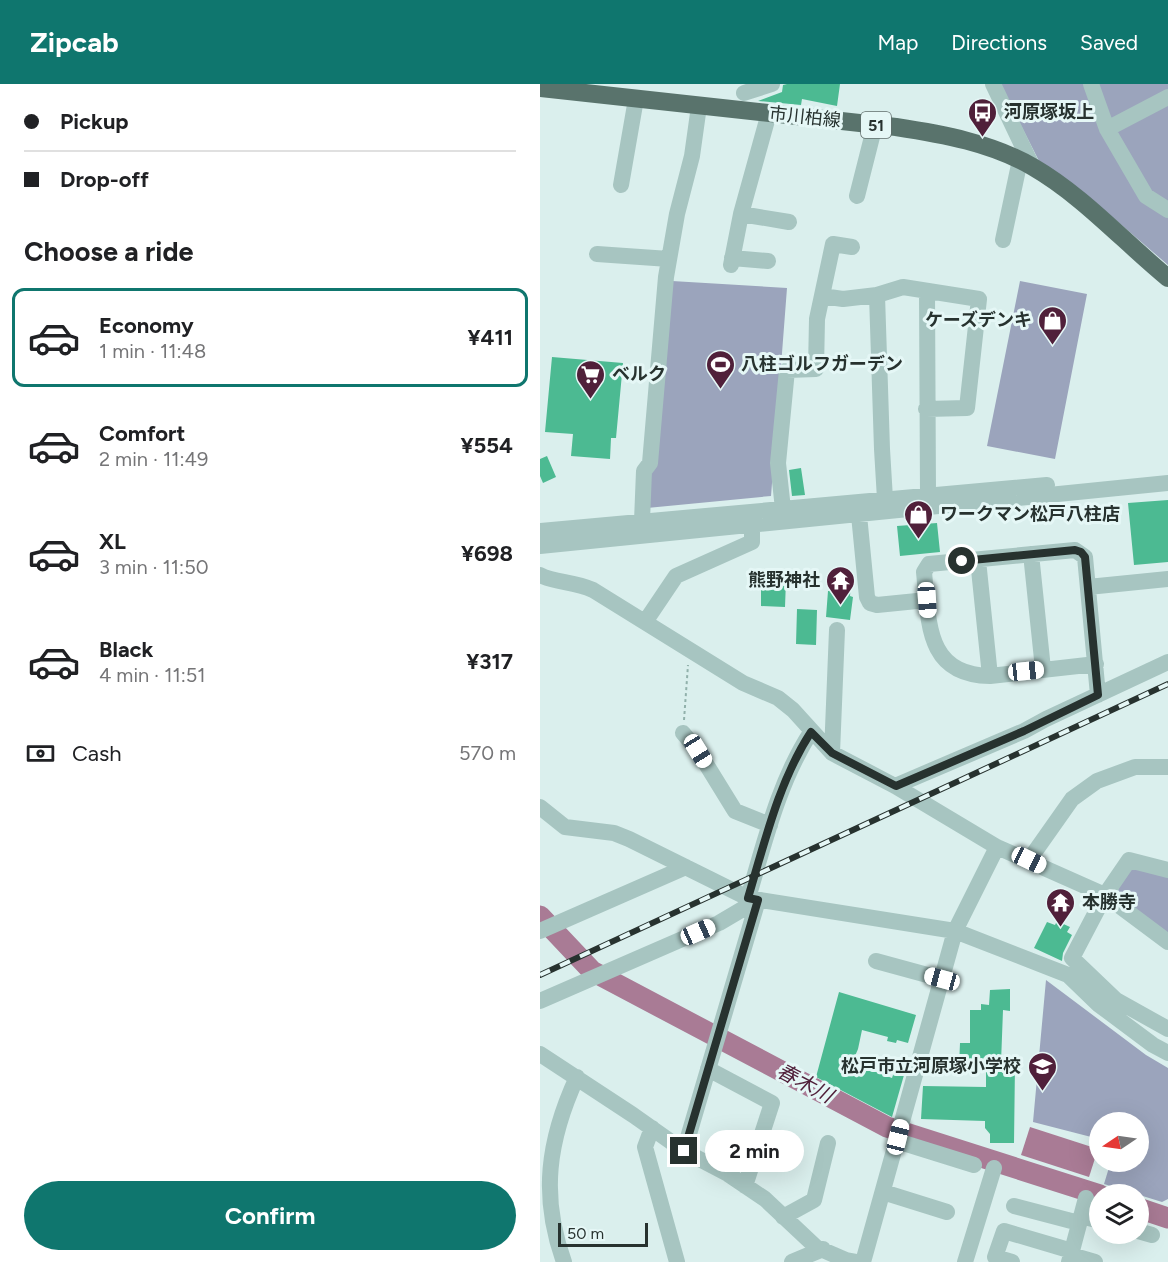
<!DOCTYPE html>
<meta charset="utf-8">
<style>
:root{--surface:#fff;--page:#f6f6f6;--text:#202124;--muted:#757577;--line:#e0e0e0;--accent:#0f766e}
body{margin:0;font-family:Figtree,"Noto Sans JP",sans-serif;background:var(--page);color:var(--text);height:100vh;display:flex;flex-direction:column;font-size:22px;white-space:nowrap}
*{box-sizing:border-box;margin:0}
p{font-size:20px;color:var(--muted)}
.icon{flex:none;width:33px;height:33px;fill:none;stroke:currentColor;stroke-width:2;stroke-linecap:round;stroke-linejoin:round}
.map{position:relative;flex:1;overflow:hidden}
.panel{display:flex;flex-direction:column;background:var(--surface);width:540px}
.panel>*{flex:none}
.top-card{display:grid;align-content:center;height:132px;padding:0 24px;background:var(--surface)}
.needle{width:39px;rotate:257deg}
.tools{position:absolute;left:549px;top:1028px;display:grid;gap:12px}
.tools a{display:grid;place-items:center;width:60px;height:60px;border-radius:50%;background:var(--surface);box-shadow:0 6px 24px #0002;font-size:30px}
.scale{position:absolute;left:18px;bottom:15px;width:90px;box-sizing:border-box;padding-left:6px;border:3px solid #27322f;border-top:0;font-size:16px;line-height:21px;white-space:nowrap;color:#27322f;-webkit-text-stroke:4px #e5f7f6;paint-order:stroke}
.end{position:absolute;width:27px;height:27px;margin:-14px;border:8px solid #27322f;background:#fff;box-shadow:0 0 0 3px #fff}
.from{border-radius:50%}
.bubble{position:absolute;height:42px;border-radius:21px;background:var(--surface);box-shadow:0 6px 24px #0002;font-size:20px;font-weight:700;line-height:42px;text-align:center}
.car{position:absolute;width:18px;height:36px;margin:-18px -9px;border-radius:8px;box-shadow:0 0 4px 2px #0007;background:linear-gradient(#fff 24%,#345 0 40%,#fff 0 76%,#345 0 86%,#fff 0)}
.top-card b{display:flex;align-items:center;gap:21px;height:57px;font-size:22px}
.top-card b+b{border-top:2px solid var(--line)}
.top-card i{width:15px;height:15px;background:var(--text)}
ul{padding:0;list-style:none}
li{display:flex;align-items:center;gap:18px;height:99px;margin:0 12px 9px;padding:0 12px;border:3px solid transparent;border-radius:12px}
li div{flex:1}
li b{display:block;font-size:22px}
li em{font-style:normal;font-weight:700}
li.current{border-color:var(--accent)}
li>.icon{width:54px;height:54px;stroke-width:1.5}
h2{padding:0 24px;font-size:27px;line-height:72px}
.pay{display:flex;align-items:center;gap:15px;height:66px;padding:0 24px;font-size:22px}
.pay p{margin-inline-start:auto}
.cta{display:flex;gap:12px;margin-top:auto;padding:12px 24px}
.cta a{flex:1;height:69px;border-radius:36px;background:var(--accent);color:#fff;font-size:24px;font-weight:700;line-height:69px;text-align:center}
header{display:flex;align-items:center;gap:36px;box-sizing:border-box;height:84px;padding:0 30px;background:var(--accent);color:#fff}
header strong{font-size:28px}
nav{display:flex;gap:33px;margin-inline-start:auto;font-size:21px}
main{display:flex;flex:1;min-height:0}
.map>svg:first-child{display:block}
.green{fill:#9ba4bc}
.water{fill:#a97b95}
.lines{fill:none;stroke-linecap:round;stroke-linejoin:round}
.river{stroke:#a97b95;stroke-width:21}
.building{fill:#4cba92}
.path{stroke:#91b1ab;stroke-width:2;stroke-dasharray:3 3;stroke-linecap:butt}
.minor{stroke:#a7c5c1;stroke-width:16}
.major{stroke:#59736c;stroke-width:18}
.rail-casing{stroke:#27322f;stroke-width:6}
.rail{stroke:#e5f7f6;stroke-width:4;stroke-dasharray:11;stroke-linecap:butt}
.route{stroke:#27322f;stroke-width:8}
.labels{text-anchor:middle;stroke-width:6;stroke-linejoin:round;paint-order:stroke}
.shield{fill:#e5f7f6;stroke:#606d6b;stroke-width:1.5}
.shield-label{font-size:16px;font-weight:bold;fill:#27322f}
.poi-label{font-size:18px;font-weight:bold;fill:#27322f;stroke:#e5f7f6;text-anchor:start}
.street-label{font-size:18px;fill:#27322f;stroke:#e5f7f6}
.water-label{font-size:20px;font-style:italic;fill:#50203a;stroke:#e5f7f6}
</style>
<header>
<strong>Zipcab</strong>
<nav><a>Map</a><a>Directions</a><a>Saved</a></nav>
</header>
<main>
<section class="panel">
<div class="top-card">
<b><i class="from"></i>Pickup</b>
<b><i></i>Drop-off</b>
</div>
<h2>Choose a ride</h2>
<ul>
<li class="current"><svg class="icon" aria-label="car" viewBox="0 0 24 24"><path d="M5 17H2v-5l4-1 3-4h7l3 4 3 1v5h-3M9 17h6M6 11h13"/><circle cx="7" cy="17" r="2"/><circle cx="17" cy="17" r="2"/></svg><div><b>Economy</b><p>1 min · 11:48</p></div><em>¥411</em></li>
<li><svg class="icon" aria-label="car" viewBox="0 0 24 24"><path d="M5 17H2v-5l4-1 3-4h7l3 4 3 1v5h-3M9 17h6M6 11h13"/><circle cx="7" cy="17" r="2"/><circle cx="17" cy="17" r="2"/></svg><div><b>Comfort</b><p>2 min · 11:49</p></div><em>¥554</em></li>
<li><svg class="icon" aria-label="car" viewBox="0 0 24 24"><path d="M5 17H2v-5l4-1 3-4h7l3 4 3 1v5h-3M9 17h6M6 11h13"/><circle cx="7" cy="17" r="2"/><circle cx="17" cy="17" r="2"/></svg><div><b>XL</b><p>3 min · 11:50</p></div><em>¥698</em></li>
<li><svg class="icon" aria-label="car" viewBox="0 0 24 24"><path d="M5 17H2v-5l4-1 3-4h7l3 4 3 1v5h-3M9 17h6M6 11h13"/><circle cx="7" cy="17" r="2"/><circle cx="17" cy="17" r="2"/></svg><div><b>Black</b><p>4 min · 11:51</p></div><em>¥317</em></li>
</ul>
<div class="pay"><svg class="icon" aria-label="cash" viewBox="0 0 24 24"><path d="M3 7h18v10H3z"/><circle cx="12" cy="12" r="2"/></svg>Cash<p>570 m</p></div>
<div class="cta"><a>Confirm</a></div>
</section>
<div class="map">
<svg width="628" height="1178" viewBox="0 0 628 1178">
<rect width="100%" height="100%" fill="#daefed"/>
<!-- green -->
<path class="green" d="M460,0h168v181l-58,-50 -71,-54z
M132,197l115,7 -16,208 -124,12z
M480,197l67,13 -32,165 -68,-13z
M591,781l37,7v64l-49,-40 -1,-8z
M506,896l100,75 22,13v131l-6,3 -58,-18 7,-23h27v-39h-38l-1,17 -66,-17z"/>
<!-- water -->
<path class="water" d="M490,1043l68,22 -9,28 -68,-22z"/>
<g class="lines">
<!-- river -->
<path class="river" d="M0,832l52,55 295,156 213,68
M598,1124l30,10"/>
</g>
<!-- building -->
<path class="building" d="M247,0h53l-3,22 -35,-7 -1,6 -43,-4 24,-9 1,-7z
M12,273l71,6 -7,75h-5l-1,21 -39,-3 2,-22 -28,-2z
M7,372l9,21 -13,6 -3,-7v-17z
M261,384l4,27 -13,1 -3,-26z
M628,416v62l-34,3 -6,-62z
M397,439l3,29 -40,4 -3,-30z
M294,493l17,3 -1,16 3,1 -3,23 -24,-3 2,-26h4z
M221,496h25l-1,27 -24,-1z
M257,525l20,1 -1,35 -20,-1z
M517,837l13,6 -3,5 5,3 -9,18 -1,8 -28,-13 13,-26 8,3z
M470,905v22l-7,-1 -2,53 14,1 -1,79h-24v-9l-5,-6v-7l-64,-2 2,-33 63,1v-18l-27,-2 1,-24h10v-33h11v-6l8,1 1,-15z
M299,908l77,23 -8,28 -11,-3 -1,3 -9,-2 1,-4 -26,-7 -4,19 -6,14 40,15 2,-6 10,3 -12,42 -76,-40z"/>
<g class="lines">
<!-- path -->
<path class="path" d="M144,636l4,-55"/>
<!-- minor -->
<path class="minor" d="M453,0l39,82
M551,0l16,45 39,67 22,14
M204,9l28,-9
M567,45l61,-32
M81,101l15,-86
M317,112l18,-71
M201,130l48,8
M463,156l17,-80
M57,170l72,5
M192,174l36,3
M191,181l10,-51 28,-101
M387,207l1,203
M282,212l21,3 34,-4
M345,415l-3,-50 -5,-154 26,-8 76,12 -12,109 -41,1
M243,425l-5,-46 9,-93 29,-1 1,-50 16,-75 19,3
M319,431l8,82 3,6 7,2 50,-5
M102,437l2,-50 6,-8 16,-186 11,-63 15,-58 7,-50
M0,447l507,-46
M0,462l628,-63
M491,470l12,115
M438,476l12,116
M0,491c15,8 35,6 53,15l150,93 35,15 15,12 39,43 63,33 102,61 108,48 63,47
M548,503l80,-8
M105,538l31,-46 76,-34v-17
M556,580l-106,12c-65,-1 -61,-55 -66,-104l5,-8 146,-14 10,7 13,138
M143,649l15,18 37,60 35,14
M292,669l5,-123
M355,702l129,-55 22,-12 122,-57
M0,723l25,20 49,6 15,6 119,59 207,33 113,44 30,29 55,41 15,8
M489,776l43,-61 25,-18 38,-14h33
M628,786l-39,-10 -24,35 -33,63 44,42 52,29
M208,814c17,-57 31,-117 63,-166
M0,847l146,-64
M336,877l66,18
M0,917l179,-78 39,-23
M0,970l93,61 51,36 44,23 37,25 51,48 30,13 11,2
M168,985l64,34 -27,83
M112,1044l-7,19 32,115
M357,1057l77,24
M144,1067l74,-251
M343,1108l64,20
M474,1122l65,17
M541,1132l19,5
M243,1133l31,-17 14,-57
M598,1147l14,4
M531,1171l24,7
M24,1178c-24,-66 -16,-122 13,-185
M252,1178l31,-13
M323,1178l92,-331 42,-84
M425,1178l29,-94
M472,1178l-17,-5 9,-26 68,20
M529,1178l17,-64"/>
<!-- major -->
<path class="major" d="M0,4l356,39c46,7 96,16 137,40 50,29 90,74 135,111"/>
<defs>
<path id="rail" d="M0,891l628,-291"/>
</defs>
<!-- rail casing -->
<use href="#rail" class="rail-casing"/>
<!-- rail -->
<use href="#rail" class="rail"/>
</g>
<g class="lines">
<!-- route -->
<path class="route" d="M144,1067l74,-251 -10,-2c17,-57 31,-117 63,-166l21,21 64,33 128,-55 74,-36 -13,-138 -4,-5 -6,-2 -113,11"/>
</g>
<!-- icons -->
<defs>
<symbol id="bus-pin" viewBox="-11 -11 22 30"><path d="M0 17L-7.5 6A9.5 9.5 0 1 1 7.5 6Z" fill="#50203a" stroke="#e5f7f6"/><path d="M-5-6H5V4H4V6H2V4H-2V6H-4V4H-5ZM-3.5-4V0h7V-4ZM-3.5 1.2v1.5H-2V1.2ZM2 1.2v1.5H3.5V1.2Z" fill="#fff"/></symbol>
<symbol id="shop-pin" viewBox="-11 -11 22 30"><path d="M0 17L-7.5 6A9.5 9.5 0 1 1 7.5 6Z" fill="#50203a" stroke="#e5f7f6"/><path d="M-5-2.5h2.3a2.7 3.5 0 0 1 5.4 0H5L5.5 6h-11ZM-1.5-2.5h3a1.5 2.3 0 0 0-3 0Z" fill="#fff"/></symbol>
<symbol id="stadium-pin" viewBox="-11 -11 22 30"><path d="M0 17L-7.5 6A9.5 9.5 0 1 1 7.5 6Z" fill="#50203a" stroke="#e5f7f6"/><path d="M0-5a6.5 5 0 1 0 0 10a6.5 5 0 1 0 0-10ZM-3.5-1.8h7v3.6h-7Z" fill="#fff"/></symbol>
<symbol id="supermarket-pin" viewBox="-11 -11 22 30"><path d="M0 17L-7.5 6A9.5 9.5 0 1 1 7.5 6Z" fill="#50203a" stroke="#e5f7f6"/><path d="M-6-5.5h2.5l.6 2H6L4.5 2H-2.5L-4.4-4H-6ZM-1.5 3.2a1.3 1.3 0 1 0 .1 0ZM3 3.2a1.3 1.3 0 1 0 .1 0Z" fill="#fff"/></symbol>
<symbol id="temple-pin" viewBox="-11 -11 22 30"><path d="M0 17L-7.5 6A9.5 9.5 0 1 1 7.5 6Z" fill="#50203a" stroke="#e5f7f6"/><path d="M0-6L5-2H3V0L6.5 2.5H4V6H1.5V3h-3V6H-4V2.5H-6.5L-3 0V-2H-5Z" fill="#fff"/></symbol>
<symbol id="school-pin" viewBox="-11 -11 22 30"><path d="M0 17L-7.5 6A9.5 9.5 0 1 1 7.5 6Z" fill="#50203a" stroke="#e5f7f6"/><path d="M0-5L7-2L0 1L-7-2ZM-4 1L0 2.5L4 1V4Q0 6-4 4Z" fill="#fff"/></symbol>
</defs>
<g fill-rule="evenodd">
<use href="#bus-pin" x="426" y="12" width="33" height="45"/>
<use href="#shop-pin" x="496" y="220" width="33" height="45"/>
<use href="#stadium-pin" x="164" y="264" width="33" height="45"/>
<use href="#supermarket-pin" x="34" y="274" width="33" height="45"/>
<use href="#shop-pin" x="362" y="414" width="33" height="45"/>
<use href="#temple-pin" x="284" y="480" width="33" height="45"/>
<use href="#temple-pin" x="504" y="802" width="33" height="45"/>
<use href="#school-pin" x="486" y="966" width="33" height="45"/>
</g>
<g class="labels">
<!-- shield labels -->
<rect class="shield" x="321" y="28" width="30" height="26" rx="4.5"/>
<g class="shield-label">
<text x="336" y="47">51</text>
</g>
<!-- poi labels -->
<g class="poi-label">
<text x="464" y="34">河原塚坂上</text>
<text x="492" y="242" text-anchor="end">ケーズデンキ</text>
<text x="201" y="286">八柱ゴルフガーデン</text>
<text x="72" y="296">ベルク</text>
<text x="400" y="436">ワークマン松戸八柱店</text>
<text x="280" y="502" text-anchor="end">熊野神社</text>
<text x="542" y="824">本勝寺</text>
<text x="481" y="988" text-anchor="end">松戸市立河原塚小学校</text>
</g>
<!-- street labels -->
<g class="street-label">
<text transform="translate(265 33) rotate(6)" y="6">市川柏線</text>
</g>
<!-- water labels -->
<g class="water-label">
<text transform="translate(265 999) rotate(28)" y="7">春木川</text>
</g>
</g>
</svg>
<div class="tools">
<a><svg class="needle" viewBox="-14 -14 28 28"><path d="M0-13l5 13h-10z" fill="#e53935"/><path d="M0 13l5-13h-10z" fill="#757577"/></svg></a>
<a><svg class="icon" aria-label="layers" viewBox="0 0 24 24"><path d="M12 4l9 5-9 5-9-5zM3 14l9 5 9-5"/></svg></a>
</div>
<div class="scale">50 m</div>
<i class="end from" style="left:422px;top:477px"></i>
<i class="end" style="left:144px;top:1067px"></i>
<div class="bubble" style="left:165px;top:1046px;width:99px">2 min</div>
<i class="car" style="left:387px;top:516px;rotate:176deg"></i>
<i class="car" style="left:486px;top:587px;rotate:84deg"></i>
<i class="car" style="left:158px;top:667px;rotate:148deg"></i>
<i class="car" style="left:489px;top:776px;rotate:115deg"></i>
<i class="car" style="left:158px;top:848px;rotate:66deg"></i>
<i class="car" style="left:402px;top:895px;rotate:285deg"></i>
<i class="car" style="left:358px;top:1053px;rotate:14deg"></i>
</div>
</main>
